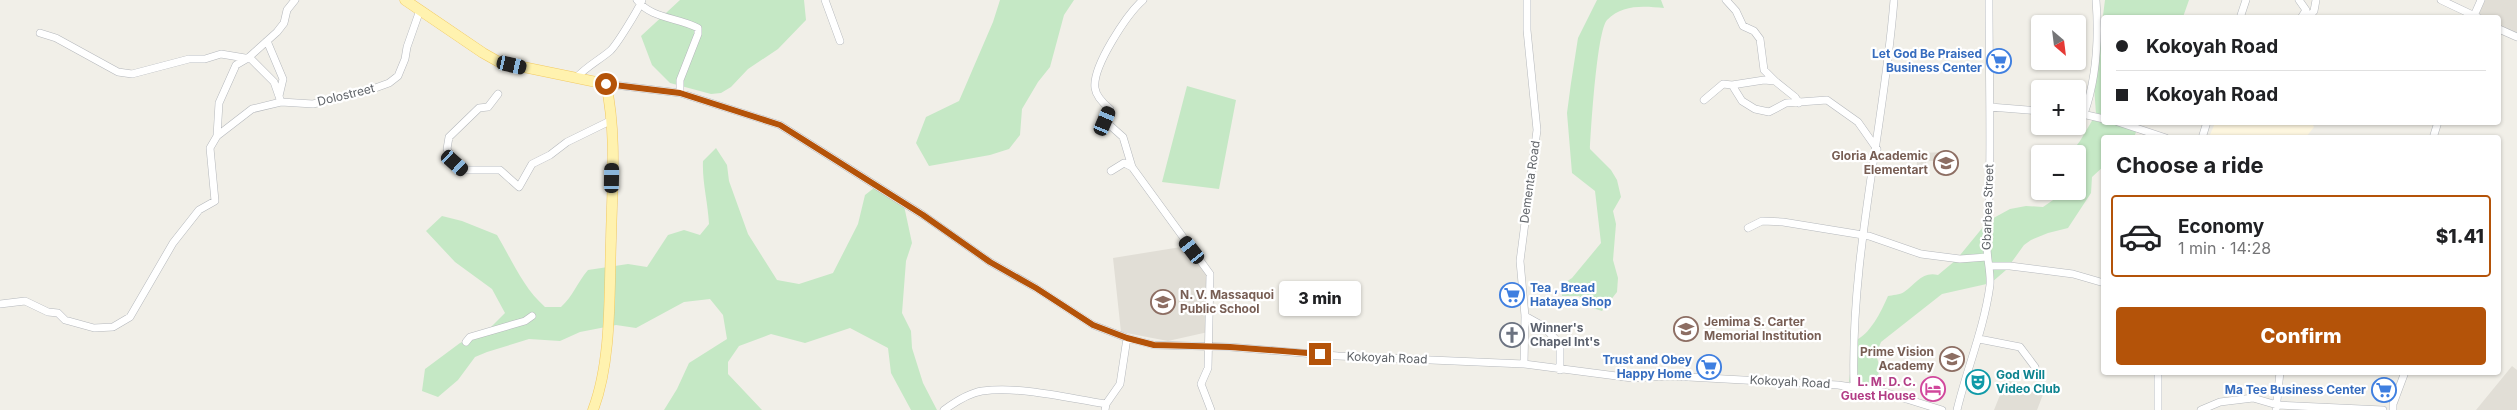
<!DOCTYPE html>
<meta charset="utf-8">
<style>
:root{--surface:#fff;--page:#f2f2f2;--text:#202124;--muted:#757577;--line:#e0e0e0;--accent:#b45309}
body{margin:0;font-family:Inter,sans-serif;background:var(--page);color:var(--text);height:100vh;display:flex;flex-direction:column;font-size:19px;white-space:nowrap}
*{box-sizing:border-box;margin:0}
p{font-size:16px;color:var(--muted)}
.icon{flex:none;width:28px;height:28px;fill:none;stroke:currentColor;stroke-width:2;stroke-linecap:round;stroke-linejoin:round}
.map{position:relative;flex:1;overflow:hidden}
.sheet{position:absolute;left:2101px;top:135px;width:400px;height:240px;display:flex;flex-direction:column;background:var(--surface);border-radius:5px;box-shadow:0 1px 4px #0004}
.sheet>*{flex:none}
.top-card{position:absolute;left:2101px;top:15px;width:400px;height:110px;border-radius:5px;box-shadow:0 1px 4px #0004;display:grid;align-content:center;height:110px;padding:0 15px;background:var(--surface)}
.needle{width:32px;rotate:152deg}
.buttons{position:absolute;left:2031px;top:15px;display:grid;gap:10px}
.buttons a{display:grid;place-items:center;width:55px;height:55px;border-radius:5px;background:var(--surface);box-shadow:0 1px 4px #0004;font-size:25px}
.end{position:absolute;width:22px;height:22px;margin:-11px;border:6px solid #b45309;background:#fff;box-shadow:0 0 0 2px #fff}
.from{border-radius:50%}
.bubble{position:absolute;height:35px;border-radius:5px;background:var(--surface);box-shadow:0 1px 4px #0004;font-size:16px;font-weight:800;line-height:35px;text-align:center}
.car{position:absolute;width:15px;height:30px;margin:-15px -8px;border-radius:6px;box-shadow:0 0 4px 1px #0007;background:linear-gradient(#222 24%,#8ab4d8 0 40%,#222 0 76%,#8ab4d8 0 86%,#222 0)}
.top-card b{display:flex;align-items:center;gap:18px;height:48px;font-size:19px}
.top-card b+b{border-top:1px solid var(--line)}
.top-card i{width:12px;height:12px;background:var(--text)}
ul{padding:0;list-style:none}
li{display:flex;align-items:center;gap:15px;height:82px;margin:0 10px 8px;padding:0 5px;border:2px solid var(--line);border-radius:5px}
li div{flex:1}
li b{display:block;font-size:19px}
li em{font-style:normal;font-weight:800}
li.active{border-color:var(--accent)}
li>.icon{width:45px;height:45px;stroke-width:1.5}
h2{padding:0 15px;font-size:22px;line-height:60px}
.primary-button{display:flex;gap:10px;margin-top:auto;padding:10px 15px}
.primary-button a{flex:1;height:58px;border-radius:5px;background:var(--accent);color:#fff;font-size:20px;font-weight:800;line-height:58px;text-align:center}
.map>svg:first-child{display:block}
.commercial{fill:#fef7e0}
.education{fill:#e1ded6}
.green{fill:#c5e8c5}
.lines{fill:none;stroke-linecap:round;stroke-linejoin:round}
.minor-casing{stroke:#b5b8bc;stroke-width:8}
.primary-casing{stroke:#f2c960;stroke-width:11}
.minor{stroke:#fff;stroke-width:7}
.primary{stroke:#fff2af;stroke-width:10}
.route{stroke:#b45309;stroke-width:6}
.labels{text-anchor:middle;stroke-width:4.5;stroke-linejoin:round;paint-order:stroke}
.shop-label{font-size:12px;font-weight:bold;fill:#366cbe;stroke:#fff;text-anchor:end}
.street-label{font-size:12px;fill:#5f6368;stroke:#fff}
.education-label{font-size:12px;font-weight:bold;fill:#785e54;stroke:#fff;text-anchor:end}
.worship-label{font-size:12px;font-weight:bold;fill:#5b616d;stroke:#fff;text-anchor:start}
.culture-label{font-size:12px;font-weight:bold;fill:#0d838f;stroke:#fff;text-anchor:start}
.hotel-label{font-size:12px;font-weight:bold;fill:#b23c85;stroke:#fff;text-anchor:end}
</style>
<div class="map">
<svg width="2517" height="410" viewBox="0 0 2517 410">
<rect width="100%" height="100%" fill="#f1efe8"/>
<!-- commercial -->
<path class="commercial" d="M2312,123l2,4 -8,10h-97l6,-14z"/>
<!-- education -->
<path class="education" d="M2484,0h33v34l-18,-9v-7l-16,-1 -6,-3z
M1951,152v19h-11v-10h-14v5h-9l-1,-13z
M1187,246l21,27v59l-40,9 -47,-9 -8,-74z
M2512,366l5,4v40h-41z
M2006,380l38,12 -7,18h-43z"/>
<!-- green -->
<path class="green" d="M680,0h124l2,20 -28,29 -30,20 -17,18 -10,6 -10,1 -41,-11 -18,-18 -11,-29z
M1000,0h74l-10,15 -14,52 -12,15 -16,27 -2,26 -11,14 -19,6 -61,11 -13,-23 10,-26 33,-16 34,-79z
M1597,0h64l3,8c-20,-2 -42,-4 -57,12 -10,11 -16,108 -17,129l21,21 6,10 4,17 -8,14 3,13 -3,36 5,18 -1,14 -15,19 -9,-3 -14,-12h-17l-2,-10 12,-8 29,-35 -6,-52 -23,-18 -5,-60 4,-30 7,-45z
M2105,0h84l-6,17 -79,1v104l36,1 -6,14 -30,1v28l-12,11 -1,16 -23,35 -20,5 -17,7 -7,5 -18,25 -15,13 -49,11 -61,48 -5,12 3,11 -1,18 -10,3 -19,-4 5,-41c16,-6 27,-29 34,-45 4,-1 12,-1 16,-4 12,-8 18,-21 34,-17l18,-15 32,-39 22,-12 16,-3 17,1 13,-9v-7h22v-37h-8l10,-13 16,-27 -2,-28z
M1187,86l49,14 -17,89 -57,-7z
M716,148l11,17 2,16 19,53 29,46 22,4 34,-11 25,-49 7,-29 14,-11 24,17 9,42 -6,18 -4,52 9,18 1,17 11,35 14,27h-26l-20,-37 -3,-25 -38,-20 -45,15 -34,-9 -32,12 -11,16v12l34,36h-98l13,-21 12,-26 38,-24 -4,-24 -13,-16 -26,3 -48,26 -20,-3 -36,7 -20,9 -31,-2 -42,13 -12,5 -17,23 -20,17 -16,-6 3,-22 35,-26 28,-13 17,-17 -13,-24 -37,-27 -29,-31 16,-15 20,5 35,14c15,25 26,53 48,72h16c12,-11 16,-24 27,-37l40,-6 19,3 21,-32 16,-5 16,5 9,-11c-1,-21 -7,-42 -6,-63z"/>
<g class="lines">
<defs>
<path id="minor" d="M637,0c14,19 41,17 61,28v6l-18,46v13
M825,0l15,41
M1143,0c-16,14 -51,67 -48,88 1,8 9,16 15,21l-5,12 18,16 9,30 78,107 -2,94 -7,16 10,26
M1726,0l10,11 7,15 11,5 6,8 4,31 11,11
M2299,0l7,10 -5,8
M2441,0l38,18
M2240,18l6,-18
M2308,18l6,-7 2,-11
M2473,18l8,-18
M2499,29l18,8
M40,33l16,5 62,34 14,2 57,-15h16l16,-5 30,5 23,23 7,20
M267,41l16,38 -4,17
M576,78c11,-12 22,-17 34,-27 6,-5 30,-44 32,-51
M606,84l74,9 100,32 143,90 67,47 46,26 57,37 34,13 27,7 76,2 108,9 186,8 108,14 38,-2 168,9 46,7 58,18
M1732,85l32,-5 11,1 20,16 4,6
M498,94l-10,13 -9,1 -30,29 -2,12 8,14 8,7h37l19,17 13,-23 18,-9 17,-13 45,-22
M1704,100l19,-16 9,1 10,16 13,8 14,3 17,-9 41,-3 31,22 19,27
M1990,107l50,4
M2078,113l26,6
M2084,114c13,-37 15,-75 12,-114
M2118,122l48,16
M217,136l2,-33 17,-38 12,-7 29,-26 7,-9 3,-13 8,-10
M2202,138l5,-16
M2433,138l5,-16
M1111,171l13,-8 8,4
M1748,228l14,-7 21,1 86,14 52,18 39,5 27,-2
M1989,266h21l63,8 31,9
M0,304l25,-3 23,11 10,1 7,7 29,8 19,-1 17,-10 43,-74 26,-33 16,-9 -5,-53 7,-12 35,-27 29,-7 32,2 54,-13 22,-8 9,-7 7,-17 2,-12 13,-37
M1525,316l18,10 17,18v26
M1979,339l41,8 15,20
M466,342l4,-5 55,-16 7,-5
M1524,364l1,-48 -5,-55 17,-131 -10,-100v-30
M1854,386c-4,-130 30,-257 40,-386
M944,410c11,-8 25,-17 38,-19 40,-5 85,7 124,13
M1105,410l1,-6 14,-20 7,-46
M1957,410c10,-42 27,-81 33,-125 1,-13 -3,-25 -3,-38 5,-82 2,-165 2,-247
M2158,410v-38
M2201,410l19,-8 33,-4 24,7 106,5
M2276,410l4,-38
M2393,410v-6l12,-32"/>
<path id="primary" d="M405,0l78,53 16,9 107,22c11,51 6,104 5,156 -2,54 1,120 -18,170"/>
</defs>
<!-- minor casing -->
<use href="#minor" class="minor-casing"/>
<!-- primary casing -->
<use href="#primary" class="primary-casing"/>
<!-- minor -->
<use href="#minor" class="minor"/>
<!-- primary -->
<use href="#primary" class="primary"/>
</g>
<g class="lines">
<!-- route -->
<path class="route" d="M606,84l74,9 100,32 143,90 67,47 46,26 57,37 34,13 27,7 76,2 90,7"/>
</g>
<!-- icons -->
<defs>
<symbol id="supermarket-ring" viewBox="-11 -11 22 22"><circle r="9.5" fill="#fff" stroke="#3f7fe0" stroke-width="1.5"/><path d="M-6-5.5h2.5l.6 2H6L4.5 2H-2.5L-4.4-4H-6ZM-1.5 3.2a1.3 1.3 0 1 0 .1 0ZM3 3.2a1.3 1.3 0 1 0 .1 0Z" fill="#3f7fe0"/></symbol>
<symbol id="school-ring" viewBox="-11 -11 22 22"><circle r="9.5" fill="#fff" stroke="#8d6e63" stroke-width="1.5"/><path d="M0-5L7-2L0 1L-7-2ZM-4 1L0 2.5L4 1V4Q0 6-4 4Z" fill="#8d6e63"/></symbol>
<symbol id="church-ring" viewBox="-11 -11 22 22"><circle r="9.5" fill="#fff" stroke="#6b7280" stroke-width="1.5"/><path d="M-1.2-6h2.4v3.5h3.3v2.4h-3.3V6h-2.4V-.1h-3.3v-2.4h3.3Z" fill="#6b7280"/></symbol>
<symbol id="theatre-ring" viewBox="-11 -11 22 22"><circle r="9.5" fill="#fff" stroke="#0f9aa8" stroke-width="1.5"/><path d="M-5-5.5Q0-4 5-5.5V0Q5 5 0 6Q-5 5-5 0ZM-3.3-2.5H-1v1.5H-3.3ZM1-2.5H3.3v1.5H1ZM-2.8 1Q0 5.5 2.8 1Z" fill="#0f9aa8"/></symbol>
<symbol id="hotel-ring" viewBox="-11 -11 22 22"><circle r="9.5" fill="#fff" stroke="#d1479c" stroke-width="1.5"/><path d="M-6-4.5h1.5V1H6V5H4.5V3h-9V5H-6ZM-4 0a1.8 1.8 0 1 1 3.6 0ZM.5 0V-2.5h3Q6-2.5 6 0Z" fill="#d1479c"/></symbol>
</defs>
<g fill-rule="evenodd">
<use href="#supermarket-ring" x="1985" y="47" width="28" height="28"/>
<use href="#school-ring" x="1932" y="149" width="28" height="28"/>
<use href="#supermarket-ring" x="1498" y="281" width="28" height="28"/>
<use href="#school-ring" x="1149" y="288" width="28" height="28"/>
<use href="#school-ring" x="1672" y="315" width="28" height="28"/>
<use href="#church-ring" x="1498" y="321" width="28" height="28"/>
<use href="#school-ring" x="1938" y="345" width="28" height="28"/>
<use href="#supermarket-ring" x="1695" y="353" width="28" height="28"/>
<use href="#theatre-ring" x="1964" y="368" width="28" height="28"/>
<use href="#hotel-ring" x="1919" y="375" width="28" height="28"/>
<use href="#supermarket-ring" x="2370" y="376" width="28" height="28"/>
</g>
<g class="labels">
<!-- shop labels -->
<g class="shop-label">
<text x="1982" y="58">Let God Be Praised<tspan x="1982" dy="14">Business Center</tspan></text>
<text x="1530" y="292" text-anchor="start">Tea , Bread<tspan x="1530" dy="14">Hatayea Shop</tspan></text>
<text x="1692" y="364">Trust and Obey<tspan x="1692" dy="14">Happy Home</tspan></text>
<text x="2366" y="394">Ma Tee Business Center</text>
</g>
<!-- street labels -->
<g class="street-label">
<text transform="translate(346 95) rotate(-14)" y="4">Dolostreet</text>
<text transform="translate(1530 182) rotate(-82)" y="4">Dementa Road</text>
<text transform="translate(1988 207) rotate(-88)" y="4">Gbarbea Street</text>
<text transform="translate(1387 358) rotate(2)" y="4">Kokoyah Road</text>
<text transform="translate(1790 382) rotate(3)" y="4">Kokoyah Road</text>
</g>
<!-- education labels -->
<g class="education-label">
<text x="1928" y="160">Gloria Academic<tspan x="1928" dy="14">Elementart</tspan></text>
<text x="1180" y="299" text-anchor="start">N. V. Massaquoi<tspan x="1180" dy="14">Public School</tspan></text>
<text x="1704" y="326" text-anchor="start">Jemima S. Carter<tspan x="1704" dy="14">Memorial Institution</tspan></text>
<text x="1934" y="356">Prime Vision<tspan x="1934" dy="14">Academy</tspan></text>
</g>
<!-- worship labels -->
<g class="worship-label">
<text x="1530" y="332">Winner's<tspan x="1530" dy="14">Chapel Int's</tspan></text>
</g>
<!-- culture labels -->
<g class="culture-label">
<text x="1996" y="379">God Will<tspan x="1996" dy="14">Video Club</tspan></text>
</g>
<!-- hotel labels -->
<g class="hotel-label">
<text x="1916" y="386">L. M. D. C.<tspan x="1916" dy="14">Guest House</tspan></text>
</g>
</g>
</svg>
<div class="buttons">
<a><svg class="needle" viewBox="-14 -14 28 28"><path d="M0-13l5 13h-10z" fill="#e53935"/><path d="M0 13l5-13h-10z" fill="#757577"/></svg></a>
<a>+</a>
<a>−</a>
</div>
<i class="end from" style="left:606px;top:84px"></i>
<i class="end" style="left:1320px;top:354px"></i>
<div class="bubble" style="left:1279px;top:281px;width:82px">3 min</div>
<i class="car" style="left:512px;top:65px;rotate:103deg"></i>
<i class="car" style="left:1105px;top:121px;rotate:23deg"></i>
<i class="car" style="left:455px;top:163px;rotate:132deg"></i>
<i class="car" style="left:612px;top:178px;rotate:1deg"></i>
<i class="car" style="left:1192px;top:250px;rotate:322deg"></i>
<div class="top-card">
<b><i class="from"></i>Kokoyah Road</b>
<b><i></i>Kokoyah Road</b>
</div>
<section class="sheet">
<h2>Choose a ride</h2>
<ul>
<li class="active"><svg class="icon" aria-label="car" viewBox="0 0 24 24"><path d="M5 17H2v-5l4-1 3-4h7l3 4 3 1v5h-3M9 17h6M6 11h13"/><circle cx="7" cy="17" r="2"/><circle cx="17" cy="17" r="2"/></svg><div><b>Economy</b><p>1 min · 14:28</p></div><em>$1.41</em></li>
</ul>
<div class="primary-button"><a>Confirm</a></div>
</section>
</div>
